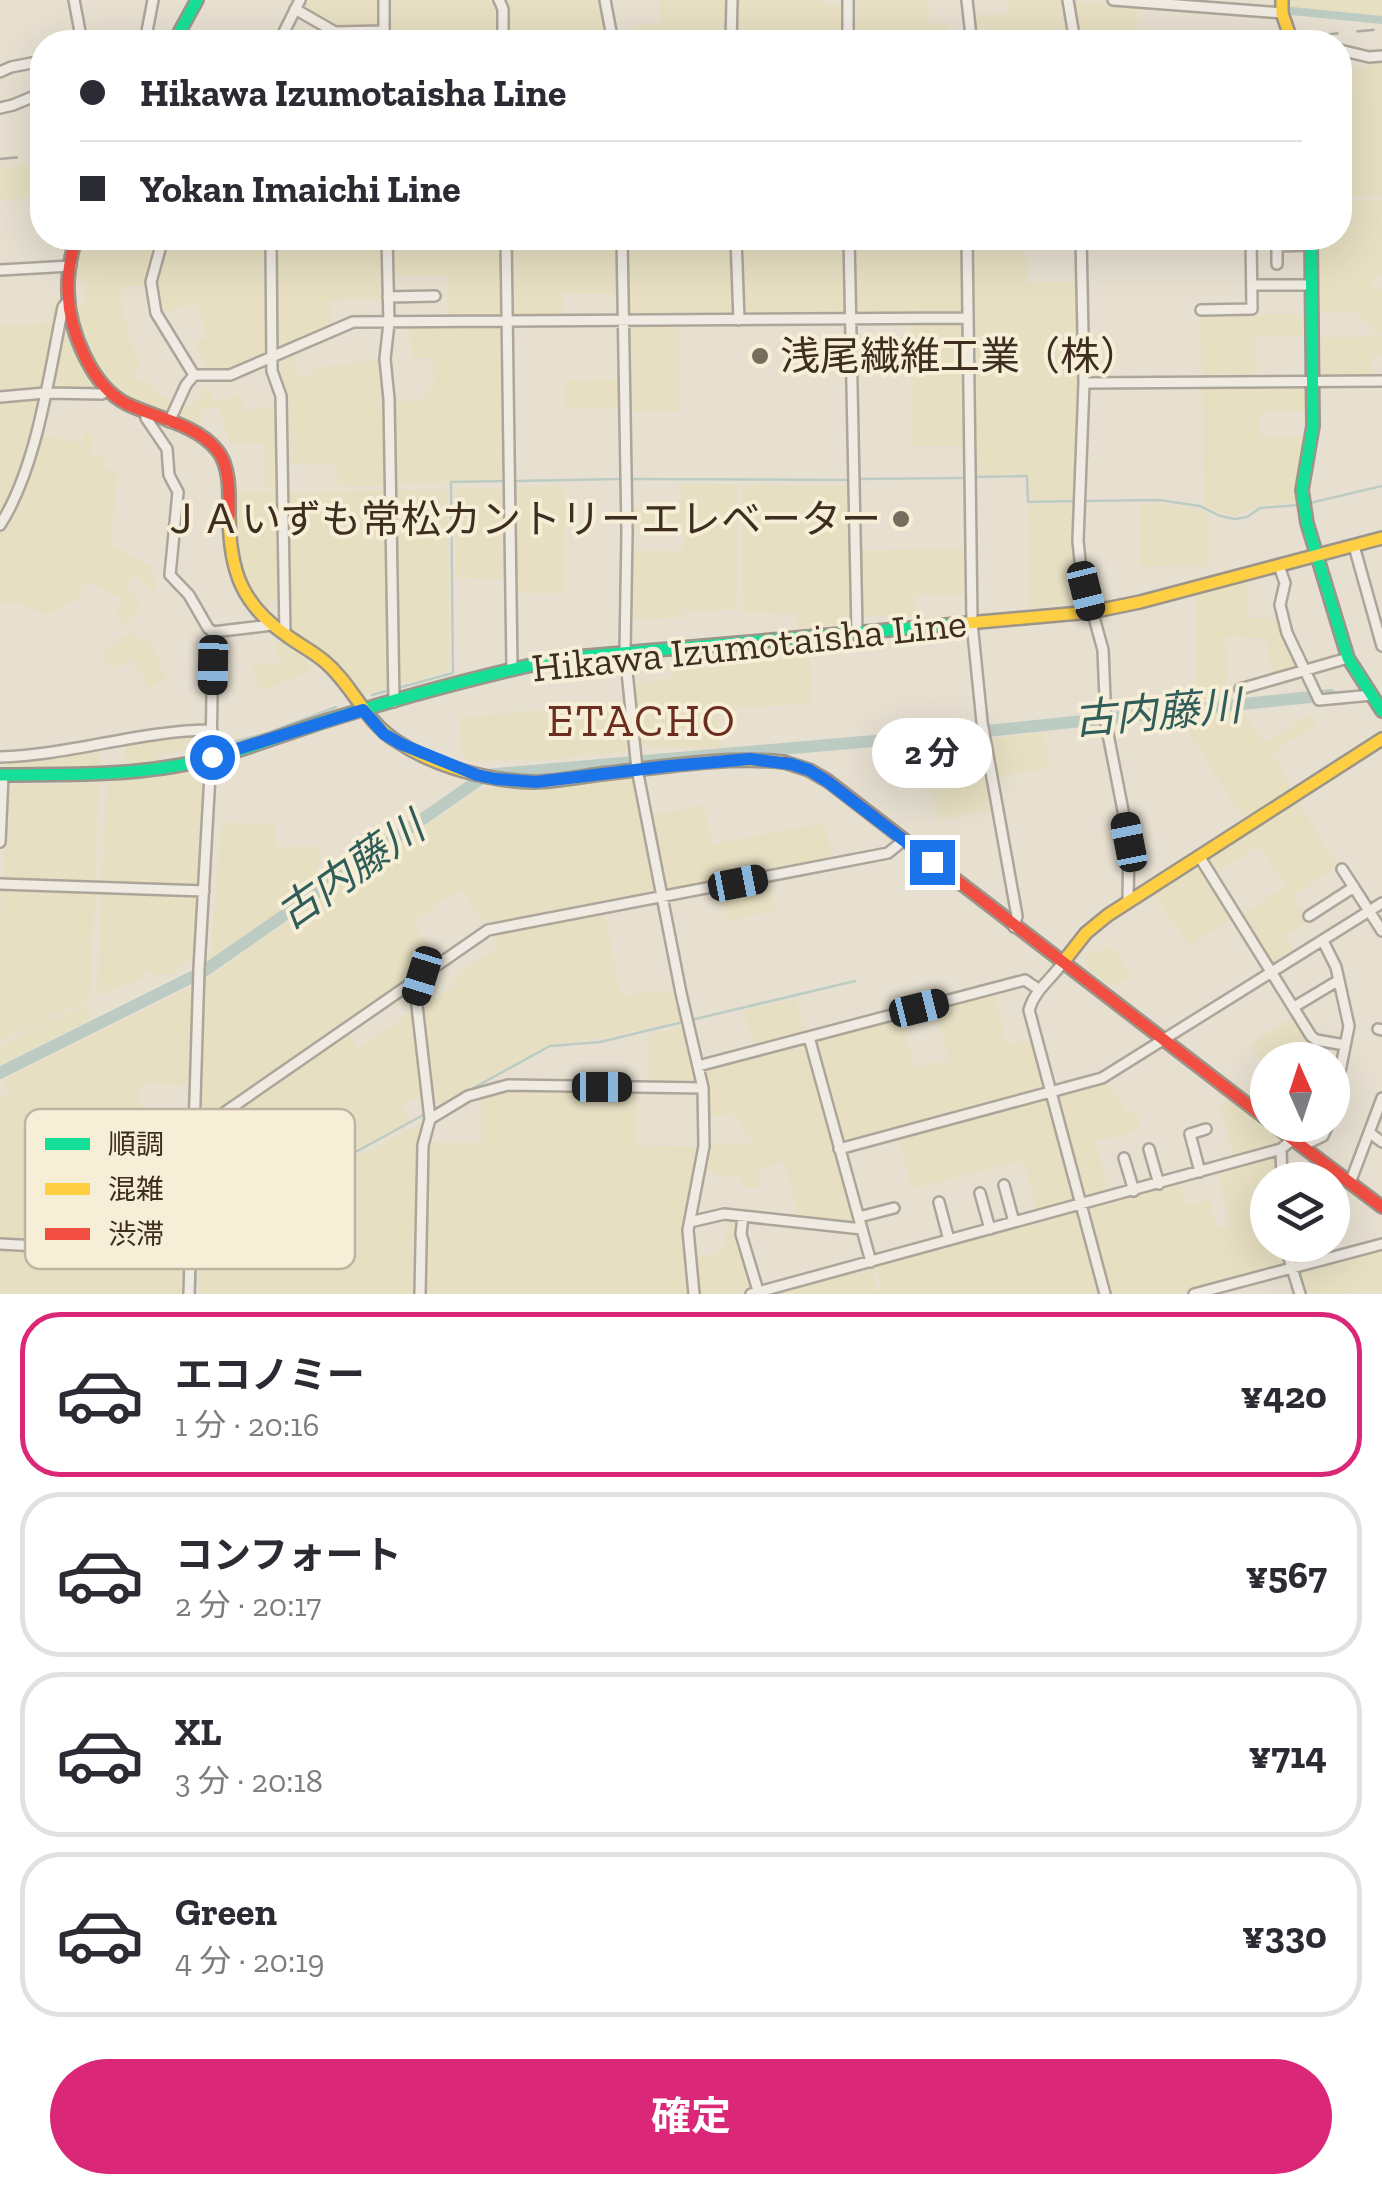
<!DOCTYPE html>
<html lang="ja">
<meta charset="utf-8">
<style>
:root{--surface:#fff;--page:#f7f7f7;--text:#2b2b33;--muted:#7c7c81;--line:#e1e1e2;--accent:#db2777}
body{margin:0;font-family:"Zilla Slab","Noto Sans JP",serif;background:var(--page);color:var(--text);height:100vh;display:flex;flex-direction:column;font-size:38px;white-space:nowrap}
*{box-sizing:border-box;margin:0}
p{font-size:32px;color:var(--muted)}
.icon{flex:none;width:55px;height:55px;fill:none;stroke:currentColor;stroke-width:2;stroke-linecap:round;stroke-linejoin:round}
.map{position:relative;height:1294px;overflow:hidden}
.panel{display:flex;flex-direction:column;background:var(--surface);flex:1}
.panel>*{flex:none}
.hud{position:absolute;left:30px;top:30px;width:1322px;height:220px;border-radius:40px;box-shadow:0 10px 40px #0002;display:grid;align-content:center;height:220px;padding:0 50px;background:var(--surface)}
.needle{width:65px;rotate:357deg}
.fabs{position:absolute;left:1250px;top:1042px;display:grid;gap:20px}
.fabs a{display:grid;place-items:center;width:100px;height:100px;border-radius:50%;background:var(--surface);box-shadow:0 10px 40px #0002;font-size:50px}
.end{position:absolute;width:45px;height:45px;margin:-22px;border:12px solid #1a73e8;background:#fff;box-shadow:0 0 0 5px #fff}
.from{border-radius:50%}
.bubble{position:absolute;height:70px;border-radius:35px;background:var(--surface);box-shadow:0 10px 40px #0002;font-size:32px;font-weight:700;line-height:70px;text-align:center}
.car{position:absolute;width:30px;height:60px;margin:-30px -15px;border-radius:12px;box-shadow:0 0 8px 2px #0007;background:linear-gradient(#222 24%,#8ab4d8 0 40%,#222 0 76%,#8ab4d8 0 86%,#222 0)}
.hud b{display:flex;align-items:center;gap:35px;height:95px;font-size:38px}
.hud b+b{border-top:2px solid var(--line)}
.hud i{width:25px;height:25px;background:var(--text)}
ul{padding:18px 0 0;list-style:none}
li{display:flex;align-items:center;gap:30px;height:165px;margin:0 20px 15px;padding:0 30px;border:5px solid var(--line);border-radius:40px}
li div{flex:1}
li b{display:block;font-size:38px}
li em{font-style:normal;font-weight:700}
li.active{border-color:var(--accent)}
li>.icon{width:90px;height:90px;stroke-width:1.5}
.cta{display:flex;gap:20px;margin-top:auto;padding:20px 50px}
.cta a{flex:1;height:115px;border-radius:60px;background:var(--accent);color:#fff;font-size:40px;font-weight:700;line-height:115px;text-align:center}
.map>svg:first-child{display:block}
.farmland{fill:#e6dfc2}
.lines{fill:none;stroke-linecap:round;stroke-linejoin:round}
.stream{stroke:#bcccc2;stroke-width:2.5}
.canal{stroke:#bcccc2;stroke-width:8}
.river{stroke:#bcccc2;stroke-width:12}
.street-casing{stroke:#ada599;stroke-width:14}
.fast-casing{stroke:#9c958a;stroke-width:16}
.slow-casing{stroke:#9c958a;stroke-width:16}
.jam-casing{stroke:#9c958a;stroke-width:16}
.street{stroke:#efebe3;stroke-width:9}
.fast{stroke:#16e098;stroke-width:11}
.slow{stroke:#ffcf43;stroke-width:11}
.jam{stroke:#f24e42;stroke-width:11}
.rail{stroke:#afaaa2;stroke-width:2.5;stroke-dasharray:18 18;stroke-linecap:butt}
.route{stroke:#1a73e8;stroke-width:12}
.poi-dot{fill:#786c5e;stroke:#f7eed8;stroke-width:4}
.labels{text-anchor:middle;stroke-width:8;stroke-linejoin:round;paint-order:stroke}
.poi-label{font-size:40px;fill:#3d2e20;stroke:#f7eed8;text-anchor:start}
.street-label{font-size:40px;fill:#3d2e20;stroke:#f7eed8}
.water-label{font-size:42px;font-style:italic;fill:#2f5d5a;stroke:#f7eed8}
.quarter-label{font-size:45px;letter-spacing:2.5px;fill:#6b2e1e;stroke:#f7eed8}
.key{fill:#f7eed8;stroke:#bfb4a1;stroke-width:2.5}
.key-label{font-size:28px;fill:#3d2e20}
</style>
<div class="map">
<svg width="1382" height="1294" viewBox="0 0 1382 1294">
<rect width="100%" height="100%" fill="#e7e0d1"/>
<!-- farmland -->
<path class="farmland" d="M305,0h76l1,27 -45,1 -37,-20z
M388,0h107l4,9 1,33h-112z
M502,0h98l9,42h-103z
M659,0h69l-1,42h-92l-1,-15 25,-5z
M736,0h87l1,6 20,-1v37h-68l-2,-4 -38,4z
M852,0h76l2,24 18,-1 4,19h-99z
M1009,0h54l6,42h-96l2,-5 -2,-21 35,-2z
M1286,0h96v21l-93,-9z
M1075,1l62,5 1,36h-59l-6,-38z
M1369,60l13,1v135l-42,1v-131h28z
M42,163v33l-42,4v-32z
M1382,200v76l-9,1v12h9v45l-27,-22h-35l-3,-74h23v-37z
M83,238h77l-12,48 -27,1v18l9,25 -4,2 15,33 -10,10 7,7 6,-4 18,17 13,8 -8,14 -48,-22 -20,-22 -25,-66 10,-5 2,-19 -11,-2z
M165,238h105l2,117 -42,17 -23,1 -12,-31 12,-4 -10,-34 -38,9 -6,-30z
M275,238h110l1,61 -56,2 1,26 -53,25z
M390,238h112l1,80 -55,1 -1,-43h-56z
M509,238h108l2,57 -56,-2 -1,25 -52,1z
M627,238h105l1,78 -105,2z
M740,238h108l1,75 -108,3z
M855,238h109l1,74 -109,3z
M970,238h56l1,44h52l2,102 -4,115 -48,1 -1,-26 -54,1z
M63,298l-19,90 -44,4v-66l52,-4 -2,-23z
M1309,314l1,22 -54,1 1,42 -55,2 -2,-66z
M67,316l21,57 8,12 -1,6 -42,-4z
M910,320h55l2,126h-55z
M679,324l1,87 -51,1 -1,-87z
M503,325l2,154 -112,6v-83l32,-2 3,-13 6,-1 -1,-28h-22l-1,-32z
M1372,329l10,8v19h-10l1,21h-52v-40h51z
M293,353l6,24h14v-7l20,-5 7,1 20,-5 1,1 11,-4 6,2 6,18 4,108h-50l-2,-21 -47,-1v-64l-9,-23 -2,-18z
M620,379v28l-54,1 -1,-28z
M1202,384l108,1v26l-51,2v23h48l-8,66 -38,3 -26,11 -32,-11z
M209,388l6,14 24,-8 6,17 31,-6 2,82h-14l-1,-44h-33l-12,-35h-17l1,22 -11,-6 -3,2 -13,-5 7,-15 5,1 14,-8 -3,-7z
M37,398l-20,89 -17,28v-114z
M84,432l11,3 -4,19 15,4 -1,10 13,4 -8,72 43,24 -2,7 8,6 -6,12 -17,-18 -10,8 16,24 -17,19 -12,-13 10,-11 -6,-7 -3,3 -8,-9 -6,-1 -6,-7 -12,5 -2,11 -25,14 -12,3 -25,-12 -18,1v-71l26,-43 13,-55 42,9z
M681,484h56l1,126 -54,1 -1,7 -52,1 -1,-68h53v-21h-53v-23h51z
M742,485h109l2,139 -55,5v-15l-54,-1z
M565,486v107h-51l-3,-106z
M506,488v91l-51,-1 -1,-89z
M448,489l2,181 -54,16 -3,-196z
M388,490l2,197 -30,10 -17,-28 -19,-15 -30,-17 -3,-9 -1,-136z
M235,491h48l2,109 -15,1v13l-19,-22 -12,-20 -3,-14z
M1161,503l37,6 11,5 1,53 -71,-1v-62z
M1076,504v67l8,28 -9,3 -45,6 -2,-103z
M968,549v46h-53l-1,21h-53l-2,-66z
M1248,581l-1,37h34l20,50 -28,8 -8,-38 -40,-1 3,60 -32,4v-107z
M132,631l6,9 7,-4 16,24 -5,4 12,14 -19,11 -16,-29 -12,4 -8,7 -12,-18z
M285,639l27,31 -42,18 -11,1 -7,-23 14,-4 3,4 11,-4 -7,-17z
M808,645l6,58 -97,7 4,38h-59l-22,-3 -7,-61 41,-7 -2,-21z
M626,704l6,45 -24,5 -85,8 -2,-3 -41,4 -17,-4 -5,-42z
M1243,710l20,32 46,-26 8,9 -45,28 20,36 -48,32 -66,-106z
M1043,732l7,36 -52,10 -7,-39z
M172,733l36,1 1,13 -52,8 -1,6 -32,3 1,-20z
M99,748v18l-94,1 1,-8z
M206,766l-5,121 -100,-4 6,-101 46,-4z
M986,769l9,41 -56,10 -11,-42z
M629,775l7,6 19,109 -5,6 -163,29 -27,-36 -47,33 26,37 -223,155h-17l6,-134 268,-187 32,-8 34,2z
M95,783l4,4 -4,95 -92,-3 5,-86 8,-8z
M1296,799l43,67 -46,29 15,26 -23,14 11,19 -21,15 -34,-53 45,-30 -27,-40 -44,28 -11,-15z
M704,805l8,39 112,-21 10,38 -165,30 -5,-4 -13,-72z
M221,822l55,3v22h43l-2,39 -107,76z
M1198,863l35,54 -43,29 -38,-53z
M769,881l6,30 -48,10 -6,-31z
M1,887l94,3 -5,109 -90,43z
M101,891l100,4 -5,62 -15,8 -7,9 -23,1 -5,-6 -4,10 -45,17z
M604,910l17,86 35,-6 21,4 6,26 -80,18 -55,7 -111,60 -5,-5 -11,-93 34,-23 -3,-5 46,-32 -7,-13z
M1111,946l22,31 -22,9 -22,-18 -3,-12z
M194,986l-3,100 -50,-2 -1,32 16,1 2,34 3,6 9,7 19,3 -4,81 -185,-8v-141l9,-4 -6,-15z
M994,992l13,52 17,-3 9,5 13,45 -204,54 -29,-105 89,-25 13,53 33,-8 -13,-52z
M796,999l10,35 -51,13 -12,-36z
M90,1003l-1,18 -89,45v-20l38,-20z
M413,1010l10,84 -21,13 8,13 -194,106 2,-105 130,-89 11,16z
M1295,1016l13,20 -4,24h-36l-1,13 -17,-29z
M685,1026l11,47 -1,6 -5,4h-42l1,-49z
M804,1041l4,2 49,183 -58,-6 -15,-58 -26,7 1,19 -16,-1 -2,-11h-20l-19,-6 5,-26h47l-22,-31 -24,6 -6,-51z
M1106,1080l20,30 13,6 1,13 -44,13 13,52 -26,6 -28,-106z
M506,1088l131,2v55l62,2 -15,89 6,58h-265l2,-151h54l1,-48z
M1048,1097l27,104 -38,11 -14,-51 -111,28 -14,-52z
M1230,1098l49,36 1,9 -46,13 -14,-49z
M424,1122l-5,20 -2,152h-218l1,-51 57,-34z
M1279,1154l1,26h-12v65h15l8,21 -104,28h-78l-24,-88 95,-25 6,24 24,-5 7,28 14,-3 -14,-54z
M1078,1207l23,87h-219l-8,-31z
M729,1217l12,1 13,72 -15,4h-42l-4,-39h25v-8h7l1,-18 2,-1z
M0,1247l185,9 -1,38h-184z
M1382,1247v45l-80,2 -6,-24z
M870,1264l8,30h-114z"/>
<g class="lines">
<!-- stream -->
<path class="stream" d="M973,477l54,-1 1,26 46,-1
M628,479l222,1
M858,479l107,-1
M513,481l107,-2
M1082,501l77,-1 41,6 20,10 15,3 12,-2 13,-9 38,-3
M1310,503l72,-17
M398,688l55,-15 -2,-191 54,-1
M372,695l18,-5
M216,746l52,-13 68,-26
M204,971l11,-208
M691,1020l164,-39
M435,1109l115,-63 50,-4 83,-20
M195,1294l1,-55 231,-126"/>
<!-- canal -->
<path class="canal" d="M1282,10l100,10"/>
<!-- river -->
<path class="river" d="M0,1073l204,-102 282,-196 501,-44 343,-36"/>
<defs>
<path id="street" d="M74,0l8,42
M384,0v42
M499,0l4,9v33
M605,0l8,42
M967,0l4,36 -2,6
M1068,0l7,42
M1113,0l169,13
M295,9l40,23 49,-1
M145,42l8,-42
M279,42l21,-42
M731,42l1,-42
M848,42v-42
M1340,50l29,7 13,-1
M0,72l11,-5 31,-6
M0,108l13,-3 29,-12
M163,238l-12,44 5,31 38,62
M271,238l1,133 9,25 4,239
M387,238l2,85 -4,36 4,40 5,303
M506,238l6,431
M622,238l5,294 -2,120 12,117 44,224 22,95 1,58 -16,84 6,64
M736,238l3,82
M849,238l8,394
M967,238l5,385 10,99 35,194 -3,11
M1081,238l3,145 -6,158 3,29 22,80 3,74 23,117 -1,60
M1277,264v-18l34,-1
M0,270l71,-4
M1252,285h60
M388,297l47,-1
M1201,310l51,-1 -1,-71
M1084,383l298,-2
M0,397l45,-4 57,1 5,-3
M146,412v6l21,31 2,26 9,17 -8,83 19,20 19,33 5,4 -2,125 -12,212 -10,325
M169,422l17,-37 8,-10h36l123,-53 615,-4
M0,525c37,-57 49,-151 63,-218l5,-6
M1354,546l28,100
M1279,566l6,17 -5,22 7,28 32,67 53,-5
M213,632l59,-7
M1240,689l108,-31
M0,757c72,-2 141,-27 212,-27
M0,842l3,-67
M1199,856l112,180 5,4 29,5
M1342,869l40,62
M0,884l204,7
M1309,916l45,-29
M1323,941l13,26 13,59 -17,86
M1064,961c-12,18 -29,28 -35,49l76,284
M1294,1007l45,-27
M1378,1029l4,1
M809,1037l62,225
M698,1066l327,-86 13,9
M195,1117h23l270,-187 400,-77 16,-13
M430,1119l38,-23 40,-11 195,3
M1370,1133l12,9
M1302,1146l21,-10 5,-11
M839,1149l263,-71 280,-175
M1149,1149l10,35
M1281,1149l1,31
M1124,1158l10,33
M1200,1172l-10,-38 16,-5
M1350,1183l32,-85
M1004,1185l10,37
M980,1193l10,36
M939,1202l10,38
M743,1216l-2,18 18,60
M859,1217l35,-9
M690,1222l34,-8 138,15
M0,1244l189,10
M1285,1245l15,49
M420,1294l3,-149 7,-26 -14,-122 6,-20
M751,1294l530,-145 12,-10
M1194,1294l188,-50"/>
<path id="fast" d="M174,42l23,-42
M1311,238l2,188 -11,64 5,33 41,135 34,53
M0,775c58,-1 118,1 175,-9 55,-9 107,-32 160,-48 75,-23 152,-44 229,-60l393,-34"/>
<path id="slow" d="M1282,0v13l10,29
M229,517c1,53 12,87 57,118 12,9 26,16 38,26 28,23 40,59 71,79 38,26 93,41 138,42 22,0 46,-5 68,-8 61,-7 122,-18 183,-12
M957,624l134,-12 49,-10 242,-64
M1064,961l22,-28 22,-18 274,-176"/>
<path id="jam" d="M76,238c-5,17 -9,35 -8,54 1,38 23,94 59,112 29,14 69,20 90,46 14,17 12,46 12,67
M784,762l25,8 19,11 440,339
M1274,1125l108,82"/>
</defs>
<!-- street casing -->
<use href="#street" class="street-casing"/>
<!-- fast casing -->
<use href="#fast" class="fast-casing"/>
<!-- slow casing -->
<use href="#slow" class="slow-casing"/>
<!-- jam casing -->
<use href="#jam" class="jam-casing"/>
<!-- street -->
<use href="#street" class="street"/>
<!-- fast -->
<use href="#fast" class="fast"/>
<!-- slow -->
<use href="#slow" class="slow"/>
<!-- jam -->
<use href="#jam" class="jam"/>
<!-- rail -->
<path class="rail" d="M1249,42l133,-13
M0,159l42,-4"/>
</g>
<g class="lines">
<!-- route -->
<path class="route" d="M212,757l151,-47 21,24 17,10 76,31 19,4 40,3 132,-16 82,-7 41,5 18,6 19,12 104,80"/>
</g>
<!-- markers -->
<g class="poi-dot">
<circle cx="760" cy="356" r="10"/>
<circle cx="901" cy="519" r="10"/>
</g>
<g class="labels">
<!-- poi labels -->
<g class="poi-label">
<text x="780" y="370">浅尾繊維工業（株）</text>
<text x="881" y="533" text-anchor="end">ＪＡいずも常松カントリーエレベーター</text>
</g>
<!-- street labels -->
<g class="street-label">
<text transform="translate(749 645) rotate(-6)" y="14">Hikawa Izumotaisha Line</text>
</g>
<!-- water labels -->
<g class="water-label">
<text transform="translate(1157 712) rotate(-5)" y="15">古内藤川</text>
<text transform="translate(350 870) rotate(-35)" y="15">古内藤川</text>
</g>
<!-- quarter labels -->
<g class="quarter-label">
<text x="642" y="736">ETACHO</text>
</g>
</g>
<!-- legend -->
<rect x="25" y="1109" width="330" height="160" rx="15" class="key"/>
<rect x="45" y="1138" width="45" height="12" fill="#16e098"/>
<rect x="45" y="1183" width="45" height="12" fill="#ffcf43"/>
<rect x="45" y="1228" width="45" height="12" fill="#f24e42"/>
<g class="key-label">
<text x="108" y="1154">順調</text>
<text x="108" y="1199">混雑</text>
<text x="108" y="1244">渋滞</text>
</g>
</svg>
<div class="fabs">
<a><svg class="needle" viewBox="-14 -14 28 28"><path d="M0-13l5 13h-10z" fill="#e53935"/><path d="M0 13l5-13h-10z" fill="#7c7c81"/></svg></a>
<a><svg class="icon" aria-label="layers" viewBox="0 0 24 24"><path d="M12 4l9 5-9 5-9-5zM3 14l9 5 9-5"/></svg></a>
</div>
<i class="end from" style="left:212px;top:757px"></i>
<i class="end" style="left:932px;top:862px"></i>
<div class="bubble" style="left:872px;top:718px;width:120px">2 分</div>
<i class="car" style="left:1086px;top:591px;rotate:166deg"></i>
<i class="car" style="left:213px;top:665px;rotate:181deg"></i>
<i class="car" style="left:1129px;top:842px;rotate:349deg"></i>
<i class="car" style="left:738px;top:883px;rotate:79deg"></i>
<i class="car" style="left:422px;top:976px;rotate:197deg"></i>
<i class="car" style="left:919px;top:1008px;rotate:76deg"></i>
<i class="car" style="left:602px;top:1087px;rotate:90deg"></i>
<div class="hud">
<b><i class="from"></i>Hikawa Izumotaisha Line</b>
<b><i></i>Yokan Imaichi Line</b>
</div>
</div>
<section class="panel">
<ul>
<li class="active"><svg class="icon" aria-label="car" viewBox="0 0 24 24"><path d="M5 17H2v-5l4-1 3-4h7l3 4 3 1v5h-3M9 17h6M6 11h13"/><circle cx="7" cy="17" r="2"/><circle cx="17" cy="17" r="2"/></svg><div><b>エコノミー</b><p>1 分 · 20:16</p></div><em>¥420</em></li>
<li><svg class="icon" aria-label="car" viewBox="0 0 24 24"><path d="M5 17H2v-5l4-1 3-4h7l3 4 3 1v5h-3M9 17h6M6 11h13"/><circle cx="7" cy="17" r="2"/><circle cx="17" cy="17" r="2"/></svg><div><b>コンフォート</b><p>2 分 · 20:17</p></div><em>¥567</em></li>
<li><svg class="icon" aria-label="car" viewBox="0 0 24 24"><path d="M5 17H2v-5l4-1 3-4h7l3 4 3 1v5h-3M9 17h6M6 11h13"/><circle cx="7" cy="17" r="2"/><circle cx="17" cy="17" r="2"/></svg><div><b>XL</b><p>3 分 · 20:18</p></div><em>¥714</em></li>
<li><svg class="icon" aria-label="car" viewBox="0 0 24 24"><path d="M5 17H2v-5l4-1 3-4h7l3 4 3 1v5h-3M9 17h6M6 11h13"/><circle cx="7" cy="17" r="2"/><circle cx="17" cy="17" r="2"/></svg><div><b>Green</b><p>4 分 · 20:19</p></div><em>¥330</em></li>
</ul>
<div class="cta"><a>確定</a></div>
</section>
